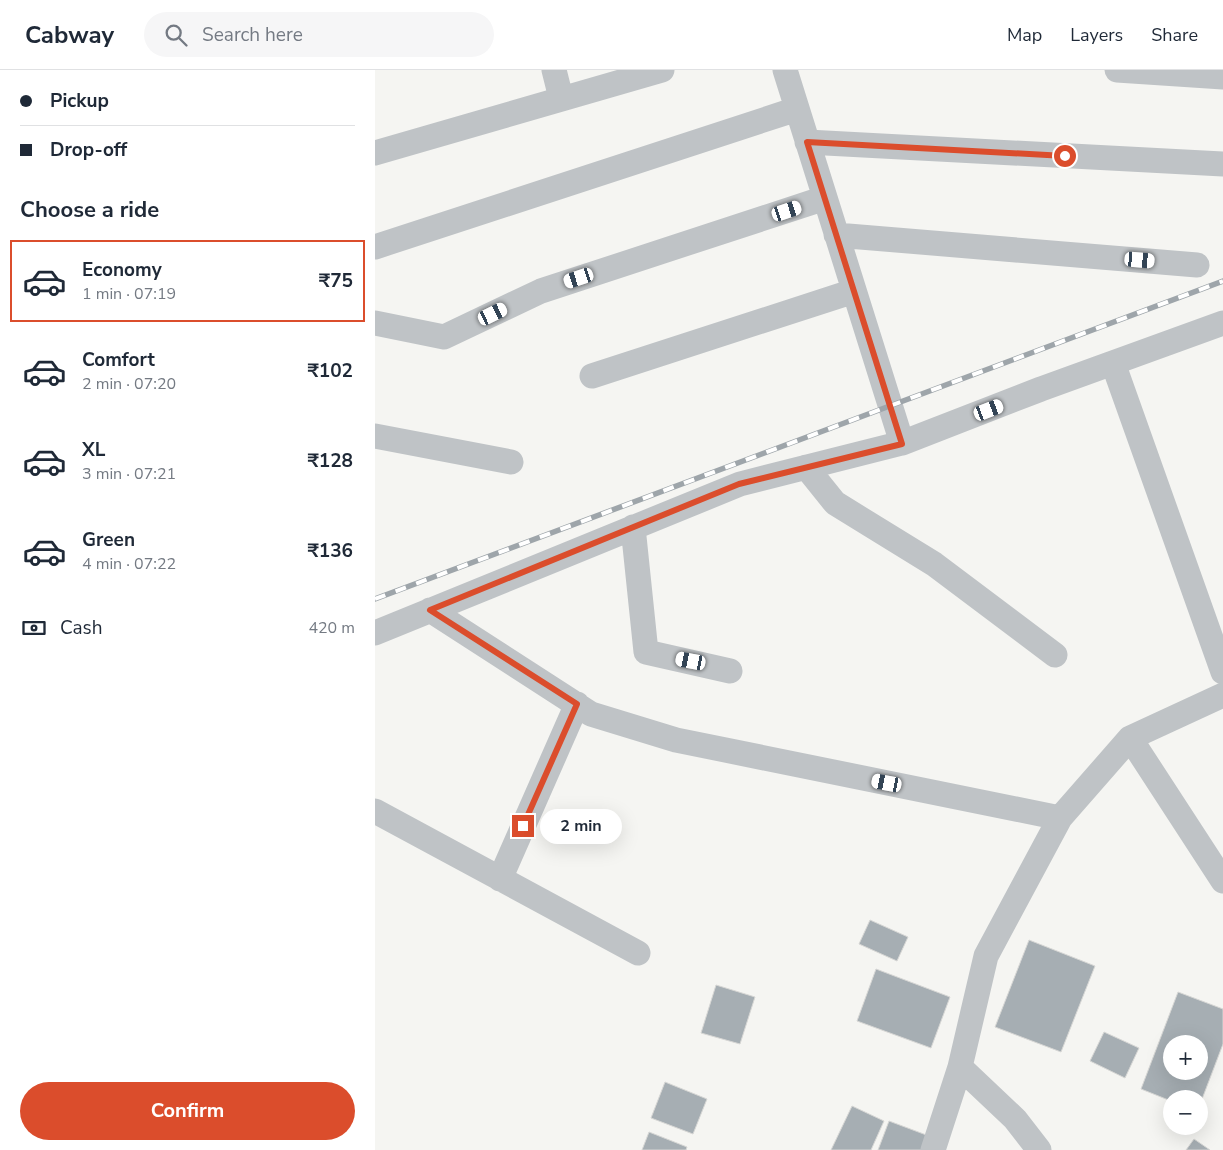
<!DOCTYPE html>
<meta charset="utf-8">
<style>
:root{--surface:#fff;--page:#f6f6f7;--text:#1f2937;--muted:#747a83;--line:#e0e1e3;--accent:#db4d2c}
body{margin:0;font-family:"Nunito Sans",sans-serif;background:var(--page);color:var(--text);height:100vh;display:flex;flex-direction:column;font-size:19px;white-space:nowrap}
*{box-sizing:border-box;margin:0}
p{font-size:16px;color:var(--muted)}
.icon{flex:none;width:28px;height:28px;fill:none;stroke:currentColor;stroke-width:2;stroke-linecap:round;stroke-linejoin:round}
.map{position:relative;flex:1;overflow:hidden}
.side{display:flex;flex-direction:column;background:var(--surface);width:375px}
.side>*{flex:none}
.hud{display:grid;align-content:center;height:110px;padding:0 20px;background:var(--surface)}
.tools{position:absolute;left:788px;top:965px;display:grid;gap:10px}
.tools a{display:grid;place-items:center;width:45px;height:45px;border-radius:50%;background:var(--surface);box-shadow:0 5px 20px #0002;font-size:25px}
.end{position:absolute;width:22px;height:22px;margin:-11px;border:6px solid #db4d2c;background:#fff;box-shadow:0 0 0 2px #fff}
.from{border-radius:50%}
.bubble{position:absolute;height:35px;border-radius:18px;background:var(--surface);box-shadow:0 5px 20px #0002;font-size:16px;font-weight:700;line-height:35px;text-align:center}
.car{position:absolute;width:15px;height:30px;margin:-15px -8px;border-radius:6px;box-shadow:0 0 4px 1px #0007;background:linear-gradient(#fff 24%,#345 0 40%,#fff 0 76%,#345 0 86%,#fff 0)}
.hud b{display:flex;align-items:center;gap:18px;height:48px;font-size:19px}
.hud b+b{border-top:1px solid var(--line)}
.hud i{width:12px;height:12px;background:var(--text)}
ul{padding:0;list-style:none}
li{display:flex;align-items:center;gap:15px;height:82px;margin:0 10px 8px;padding:0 10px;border:2px solid transparent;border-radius:0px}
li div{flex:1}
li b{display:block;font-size:19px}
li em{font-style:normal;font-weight:700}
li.active{border-color:var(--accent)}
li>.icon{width:45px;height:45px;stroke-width:1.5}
h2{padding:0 20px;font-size:22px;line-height:60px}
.pay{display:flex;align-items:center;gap:12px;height:55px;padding:0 20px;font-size:19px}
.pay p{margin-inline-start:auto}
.action{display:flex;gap:10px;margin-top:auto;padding:10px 20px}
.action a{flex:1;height:58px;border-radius:30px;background:var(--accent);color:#fff;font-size:20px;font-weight:700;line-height:58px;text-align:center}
header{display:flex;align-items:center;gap:30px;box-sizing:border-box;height:70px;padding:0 25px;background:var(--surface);border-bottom:1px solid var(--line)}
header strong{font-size:24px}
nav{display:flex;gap:28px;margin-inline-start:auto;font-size:18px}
.search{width:350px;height:45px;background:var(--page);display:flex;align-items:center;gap:12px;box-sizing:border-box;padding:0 18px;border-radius:28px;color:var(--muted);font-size:19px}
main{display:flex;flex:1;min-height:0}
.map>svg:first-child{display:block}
.building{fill:#a6aeb3;stroke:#d7d7d5;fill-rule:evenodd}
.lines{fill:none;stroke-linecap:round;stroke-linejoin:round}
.minor{stroke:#bfc3c6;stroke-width:25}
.rail-casing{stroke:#9ea5aa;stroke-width:5.5}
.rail{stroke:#fff;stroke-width:4;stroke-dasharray:11;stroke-linecap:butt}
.route{stroke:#db4d2c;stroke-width:6}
</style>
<header>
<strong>Cabway</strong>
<div class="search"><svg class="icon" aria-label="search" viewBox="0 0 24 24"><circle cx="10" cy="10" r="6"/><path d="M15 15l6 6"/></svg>Search here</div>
<nav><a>Map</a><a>Layers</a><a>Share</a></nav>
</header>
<main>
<section class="side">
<div class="hud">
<b><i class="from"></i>Pickup</b>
<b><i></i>Drop-off</b>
</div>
<h2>Choose a ride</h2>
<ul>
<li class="active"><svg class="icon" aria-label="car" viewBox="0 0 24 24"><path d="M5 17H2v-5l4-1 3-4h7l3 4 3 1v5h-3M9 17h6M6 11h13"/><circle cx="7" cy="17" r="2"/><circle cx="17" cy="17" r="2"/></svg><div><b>Economy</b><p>1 min · 07:19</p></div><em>₹75</em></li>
<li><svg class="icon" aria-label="car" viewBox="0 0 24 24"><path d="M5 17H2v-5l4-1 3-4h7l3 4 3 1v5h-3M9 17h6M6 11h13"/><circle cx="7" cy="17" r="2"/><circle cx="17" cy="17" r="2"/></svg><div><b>Comfort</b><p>2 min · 07:20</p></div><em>₹102</em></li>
<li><svg class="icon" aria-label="car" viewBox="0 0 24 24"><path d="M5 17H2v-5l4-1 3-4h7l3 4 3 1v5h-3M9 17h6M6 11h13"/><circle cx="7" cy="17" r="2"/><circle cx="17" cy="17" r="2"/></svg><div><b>XL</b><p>3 min · 07:21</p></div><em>₹128</em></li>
<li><svg class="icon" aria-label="car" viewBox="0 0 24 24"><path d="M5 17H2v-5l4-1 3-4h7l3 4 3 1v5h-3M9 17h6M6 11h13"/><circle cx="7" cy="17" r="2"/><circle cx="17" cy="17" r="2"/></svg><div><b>Green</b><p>4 min · 07:22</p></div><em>₹136</em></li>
</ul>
<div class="pay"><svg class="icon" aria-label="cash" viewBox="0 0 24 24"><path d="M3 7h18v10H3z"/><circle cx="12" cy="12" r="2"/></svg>Cash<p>420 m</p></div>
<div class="action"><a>Confirm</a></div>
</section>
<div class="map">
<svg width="848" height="1080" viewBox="0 0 848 1080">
<rect width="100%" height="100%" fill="#f5f5f2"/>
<!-- building -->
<path class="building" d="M495,850l38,17 -11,24 -38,-17z
M654,870l66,26 -34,86 -66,-25z
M501,899l74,28 -19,51 -74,-27z
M341,915l39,12 -15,47 -39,-11z
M803,922l45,17v35l-24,63v-8h-28v2l-30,-12zM796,974h28v27h-28z
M729,962l35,16 -14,30 -35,-17z
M290,1012l42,17 -14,35 -42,-16z
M477,1036l32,15 -13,29h-40z
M514,1051l40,15 -5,14h-46z
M274,1062l38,15 -1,3h-44z
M819,1069l16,11h-24z"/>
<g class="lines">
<!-- minor -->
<path class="minor" d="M179,0l7,28
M410,0l117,373
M742,0l106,7
M432,72l416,22
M0,83l287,-83
M461,165l361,30
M0,177l422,-138
M0,253l69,14 97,-46 284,-93
M738,293l110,309
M217,306l262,-85
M0,366l136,26
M431,397l29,36 99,61 121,91
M258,457l13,125 84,19
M55,540l161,104 85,26 384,78
M0,563l365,-149 162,-41 139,-54 182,-66
M755,668l93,143
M0,741l263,142
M125,809l77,-175
M585,997l55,52 24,31
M558,1080l27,-83 26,-111 74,-138 70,-80 93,-43"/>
<defs>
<path id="rail" d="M0,529l848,-318"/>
</defs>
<!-- rail casing -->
<use href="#rail" class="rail-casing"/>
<!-- rail -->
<use href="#rail" class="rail"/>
</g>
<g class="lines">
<!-- route -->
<path class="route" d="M148,756l54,-122 -147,-94 309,-126 163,-40 -95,-302 258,14"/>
</g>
</svg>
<div class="tools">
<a>+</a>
<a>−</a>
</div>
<i class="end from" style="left:690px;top:86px"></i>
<i class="end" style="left:148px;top:756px"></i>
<div class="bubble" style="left:165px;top:739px;width:82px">2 min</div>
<i class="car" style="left:412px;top:141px;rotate:72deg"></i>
<i class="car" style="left:765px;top:190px;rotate:95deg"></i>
<i class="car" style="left:204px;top:208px;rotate:252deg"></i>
<i class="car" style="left:118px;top:244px;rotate:64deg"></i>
<i class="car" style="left:614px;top:340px;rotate:69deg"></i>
<i class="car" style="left:316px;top:591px;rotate:281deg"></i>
<i class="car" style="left:512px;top:713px;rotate:281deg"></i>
</div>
</main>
